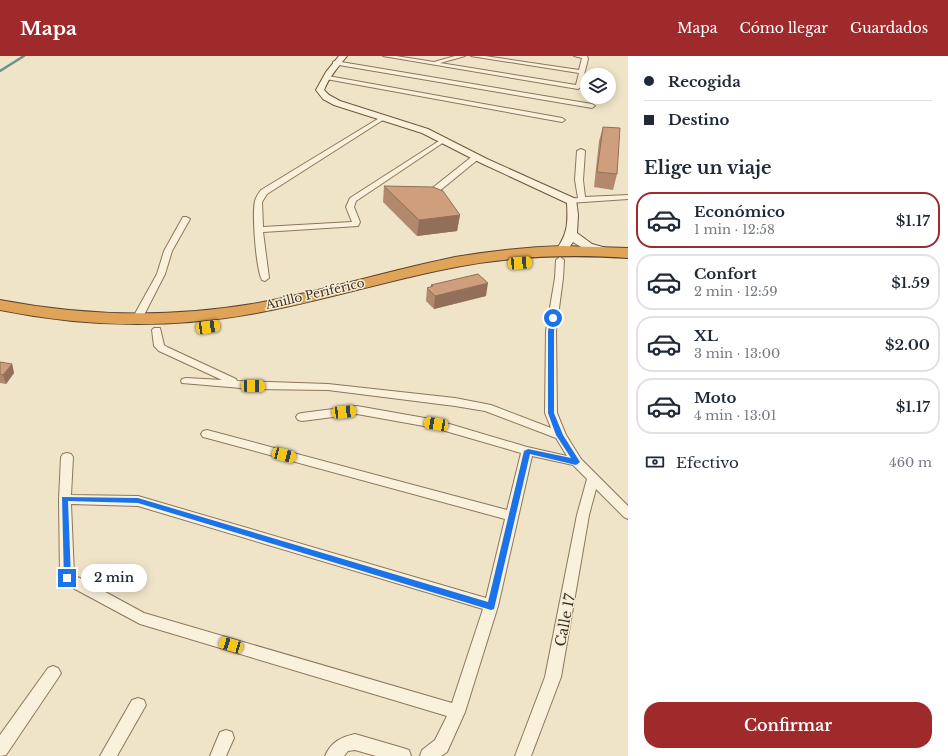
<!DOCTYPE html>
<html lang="es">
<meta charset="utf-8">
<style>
:root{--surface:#fff;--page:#f6f6f7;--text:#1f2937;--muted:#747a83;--line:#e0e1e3;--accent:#9e2a2b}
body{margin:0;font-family:"Libre Baskerville",serif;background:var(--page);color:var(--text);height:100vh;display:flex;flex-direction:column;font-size:15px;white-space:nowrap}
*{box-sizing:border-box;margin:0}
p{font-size:13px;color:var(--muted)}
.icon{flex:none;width:22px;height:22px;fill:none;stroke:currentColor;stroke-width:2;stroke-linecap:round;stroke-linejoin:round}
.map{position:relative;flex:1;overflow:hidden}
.drawer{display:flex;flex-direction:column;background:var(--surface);width:320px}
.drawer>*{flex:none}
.hud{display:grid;align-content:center;height:88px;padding:0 16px;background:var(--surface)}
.fabs{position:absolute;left:580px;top:12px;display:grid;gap:8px}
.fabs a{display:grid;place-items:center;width:36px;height:36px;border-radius:50%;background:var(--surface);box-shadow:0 2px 10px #0003;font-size:20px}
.end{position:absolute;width:18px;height:18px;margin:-9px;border:5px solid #1a73e8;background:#fff;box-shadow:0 0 0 2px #fff}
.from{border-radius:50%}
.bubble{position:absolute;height:28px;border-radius:14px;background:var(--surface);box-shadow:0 2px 10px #0003;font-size:13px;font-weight:600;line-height:28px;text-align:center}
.car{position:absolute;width:12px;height:24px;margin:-12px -6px;border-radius:5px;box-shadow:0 0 3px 1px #0007;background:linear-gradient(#f5c518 24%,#345 0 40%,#f5c518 0 76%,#345 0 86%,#f5c518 0)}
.hud b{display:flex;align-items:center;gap:14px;height:38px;font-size:15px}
.hud b+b{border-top:1px solid var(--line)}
.hud i{width:10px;height:10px;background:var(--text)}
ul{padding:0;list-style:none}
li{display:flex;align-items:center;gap:12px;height:56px;margin:0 8px 6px;padding:0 8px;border:2px solid var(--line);border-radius:16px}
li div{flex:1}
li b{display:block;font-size:15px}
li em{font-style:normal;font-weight:600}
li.current{border-color:var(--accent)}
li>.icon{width:36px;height:36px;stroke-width:1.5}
h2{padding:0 16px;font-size:18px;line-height:48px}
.pay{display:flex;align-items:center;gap:10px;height:44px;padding:0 16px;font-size:15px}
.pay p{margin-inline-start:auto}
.primary-button{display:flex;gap:8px;margin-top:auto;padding:8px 16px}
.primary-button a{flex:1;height:46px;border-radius:16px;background:var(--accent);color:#fff;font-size:16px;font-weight:600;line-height:46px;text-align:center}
header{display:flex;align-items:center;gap:24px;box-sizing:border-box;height:56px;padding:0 20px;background:var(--accent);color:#fff}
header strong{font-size:19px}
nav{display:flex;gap:22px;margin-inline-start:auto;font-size:14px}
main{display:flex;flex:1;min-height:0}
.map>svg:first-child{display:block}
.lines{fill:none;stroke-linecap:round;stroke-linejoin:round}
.stream{stroke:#6f938a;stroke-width:2.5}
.street-casing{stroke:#8d765c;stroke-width:2}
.secondary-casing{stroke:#6f573f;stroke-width:2}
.highway-casing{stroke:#5b4430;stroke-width:2}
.street{fill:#faf1dc;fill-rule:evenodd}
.secondary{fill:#faf1dc;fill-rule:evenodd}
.highway{fill:#e0a458;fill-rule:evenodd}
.wall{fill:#b2896c}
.shaded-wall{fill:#916f58}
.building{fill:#cf9f7d;stroke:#916f58}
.route{fill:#1a73e8}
.labels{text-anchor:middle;stroke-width:3;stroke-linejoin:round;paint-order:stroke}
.street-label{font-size:12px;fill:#3d2e20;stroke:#f7eed8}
.near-street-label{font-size:14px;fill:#3d2e20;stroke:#f7eed8}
</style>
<header>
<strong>Mapa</strong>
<nav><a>Mapa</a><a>Cómo llegar</a><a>Guardados</a></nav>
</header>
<main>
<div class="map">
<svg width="628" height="700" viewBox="0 0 628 700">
<rect width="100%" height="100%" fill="#f0e4c8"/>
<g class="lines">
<!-- stream -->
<path class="stream" d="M0,15l24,-15"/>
<defs>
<path id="street" d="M383,0h13l38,6 21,-6h10l-25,7 136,22 3,-12 -108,-17h14l94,14 3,-12 -8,-2h13l1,3 -7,28 -3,2z
M335,5l257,43 3,2 -3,2 -259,-44v-2z
M328,20l234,42 3,2 -3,2 -236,-43 -1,-1z
M381,61l5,1 -119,76 -5,8 1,25 89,-5 -6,-15 4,-9 92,-59 5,1 -91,61 -2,6 6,15 -2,4 -95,6 6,46 -4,3 -3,-1c-6,-11 -10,-66 -7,-79 1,-4 3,-7 6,-11z
M581,93l4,2 -2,29 2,17 43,-2v4l-59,4v-4l9,-1 -3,-18 2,-29z
M474,99h3l4,2 -49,40h-6v-4z
M183,161h3l4,2 -18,32 -7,23 -23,45 -5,3 -3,-1 -2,-2 25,-45 7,-23z
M560,201l4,3 -1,18 -7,53 1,82 9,22 15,24 47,47v13l-4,-2 -28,-28 -7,26 -28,162 -30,79h-16l30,-79 32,-162 10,-36 -14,-14 -41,-9 -34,150 -33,106 -18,40 -6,4h-21l2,-6 13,-10 12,-24 -307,-92 -78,-42 -2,-4 -1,-79 2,-42 2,-3 4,-1 4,1 2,3 -2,38 67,1 348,102 19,-79 -298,-81 -4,-1 -2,-3 2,-3 4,-1 300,80 14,-57 -86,-25 -78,-14 -55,7 -4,-1 -2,-3 2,-3 4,-1 55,-7 79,14 91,27 40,9 -11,-18 -71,-27 -30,-5 -127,-16 -75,-1 -71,-6 -1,-2 1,-2 4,-1 36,2 -63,-29 -5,-5 -2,-16 2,-2h6l4,17 3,2 69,32 1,2 91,3 127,14 36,7 60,23 -6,-15 1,-82 9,-53 1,-18zM71,448l67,2 345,103 -31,94 -308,-90 -70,-38z
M53,610l5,2 3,5 -3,5 -52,77 -6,1v-21l48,-67z
M138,642l6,2 2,5 -29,51h-17l32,-56z
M226,674l6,2 2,6 -8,18h-16l10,-24z
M355,678l48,14 6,2 2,6h-35l-21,-6 -7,1 -4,5h-19c6,-14 16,-19 30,-22z"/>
<path id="secondary" d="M339,0h8c-9,11 -18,21 -23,34l5,5 11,6 88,28 59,30 89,40 2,16 -1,18 15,11 18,5 2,2 -2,2c-12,3 -27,-4 -37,-11l-7,10h-8l-2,-2c12,-17 12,-27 11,-47l-86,-40 -59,-30 -88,-28 -11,-6 -7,-9 10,-18z"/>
<path id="highway" d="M563,190l65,2v10c-58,-4 -115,-2 -172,9 -69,13 -136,35 -205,47 -84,15 -168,13 -251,-4v-10c83,16 168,18 252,4 68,-12 135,-33 203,-47 36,-6 72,-10 108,-11z"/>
</defs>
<!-- street casing -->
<use href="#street" class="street-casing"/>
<!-- secondary casing -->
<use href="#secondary" class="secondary-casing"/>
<!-- highway casing -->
<use href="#highway" class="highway-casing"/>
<!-- street -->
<use href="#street" class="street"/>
<!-- secondary -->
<use href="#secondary" class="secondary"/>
<!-- highway -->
<use href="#highway" class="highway"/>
</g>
<!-- wall -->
<path class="wall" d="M603,71l14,47 -4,16 -19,-3 5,-46z
M384,130l76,29 -3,16 -40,5 -34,-34z
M431,229l55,11 -52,13 -8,-8 1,-13 4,-1z
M0,306l12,2 2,9 -8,11 -6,-1z"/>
<!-- shaded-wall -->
<path class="shaded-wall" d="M460,159l-3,16 -40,5 2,-16z
M488,227l-2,13 -52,13 1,-13z
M12,308l2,9 -8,11 -3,-9z"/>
<!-- building -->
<path class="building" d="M603,71l17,1 -3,46 -20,-2z
M384,130l49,1 10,4 17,24 -41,5z
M478,218l10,9 -53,13 -8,-8 6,-2 -2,-1z
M0,306l12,2 -9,11 -3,-1z"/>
<!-- route -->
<path class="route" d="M551,260l5,2 -2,13v82l9,22 17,27 -4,3 -46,-11 -36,155 -3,1 -353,-107 -70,-2 3,77 -4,3 -3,-1 -2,-83 76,1 350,104 36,-151 4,-2 43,9 -15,-23 -8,-22v-82z"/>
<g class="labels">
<!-- street labels -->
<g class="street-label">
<text transform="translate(315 238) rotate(-13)" y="4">Anillo Periférico</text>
</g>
<!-- near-street labels -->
<g class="near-street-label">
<text transform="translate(565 564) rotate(-79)" y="5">Calle 17</text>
</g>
</g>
</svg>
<div class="fabs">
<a><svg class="icon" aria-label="layers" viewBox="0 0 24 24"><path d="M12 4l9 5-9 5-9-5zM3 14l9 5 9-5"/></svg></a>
</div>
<i class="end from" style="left:553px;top:262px"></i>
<i class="end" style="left:67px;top:522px"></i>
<div class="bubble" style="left:81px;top:508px;width:66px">2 min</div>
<i class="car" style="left:520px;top:207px;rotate:86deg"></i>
<i class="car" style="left:208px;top:271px;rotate:82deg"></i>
<i class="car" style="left:253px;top:330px;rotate:91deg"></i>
<i class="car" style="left:344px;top:356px;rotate:84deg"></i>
<i class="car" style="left:436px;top:368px;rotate:280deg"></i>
<i class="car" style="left:284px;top:399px;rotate:105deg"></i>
<i class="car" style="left:231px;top:589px;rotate:287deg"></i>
</div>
<section class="drawer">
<div class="hud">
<b><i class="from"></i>Recogida</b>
<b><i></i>Destino</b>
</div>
<h2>Elige un viaje</h2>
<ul>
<li class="current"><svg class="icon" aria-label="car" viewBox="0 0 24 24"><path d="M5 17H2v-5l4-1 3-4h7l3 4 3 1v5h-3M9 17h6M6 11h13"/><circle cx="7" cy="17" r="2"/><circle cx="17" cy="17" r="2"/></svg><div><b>Económico</b><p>1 min · 12:58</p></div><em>$1.17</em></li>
<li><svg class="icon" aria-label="car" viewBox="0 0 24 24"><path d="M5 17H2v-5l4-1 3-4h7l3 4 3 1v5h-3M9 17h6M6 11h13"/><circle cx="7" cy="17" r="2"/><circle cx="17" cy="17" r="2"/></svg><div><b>Confort</b><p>2 min · 12:59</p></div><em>$1.59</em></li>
<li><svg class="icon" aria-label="car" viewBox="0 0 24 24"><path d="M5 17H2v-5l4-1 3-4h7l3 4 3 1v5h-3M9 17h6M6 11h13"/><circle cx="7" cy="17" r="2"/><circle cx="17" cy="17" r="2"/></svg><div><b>XL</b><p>3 min · 13:00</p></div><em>$2.00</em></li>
<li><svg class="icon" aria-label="car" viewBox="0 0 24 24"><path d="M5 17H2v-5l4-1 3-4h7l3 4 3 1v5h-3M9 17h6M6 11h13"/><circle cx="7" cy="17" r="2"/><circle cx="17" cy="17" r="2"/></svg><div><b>Moto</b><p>4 min · 13:01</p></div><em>$1.17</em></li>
</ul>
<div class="pay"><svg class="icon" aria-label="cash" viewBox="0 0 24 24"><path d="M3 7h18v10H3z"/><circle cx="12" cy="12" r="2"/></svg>Efectivo<p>460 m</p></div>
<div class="primary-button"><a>Confirmar</a></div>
</section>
</main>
